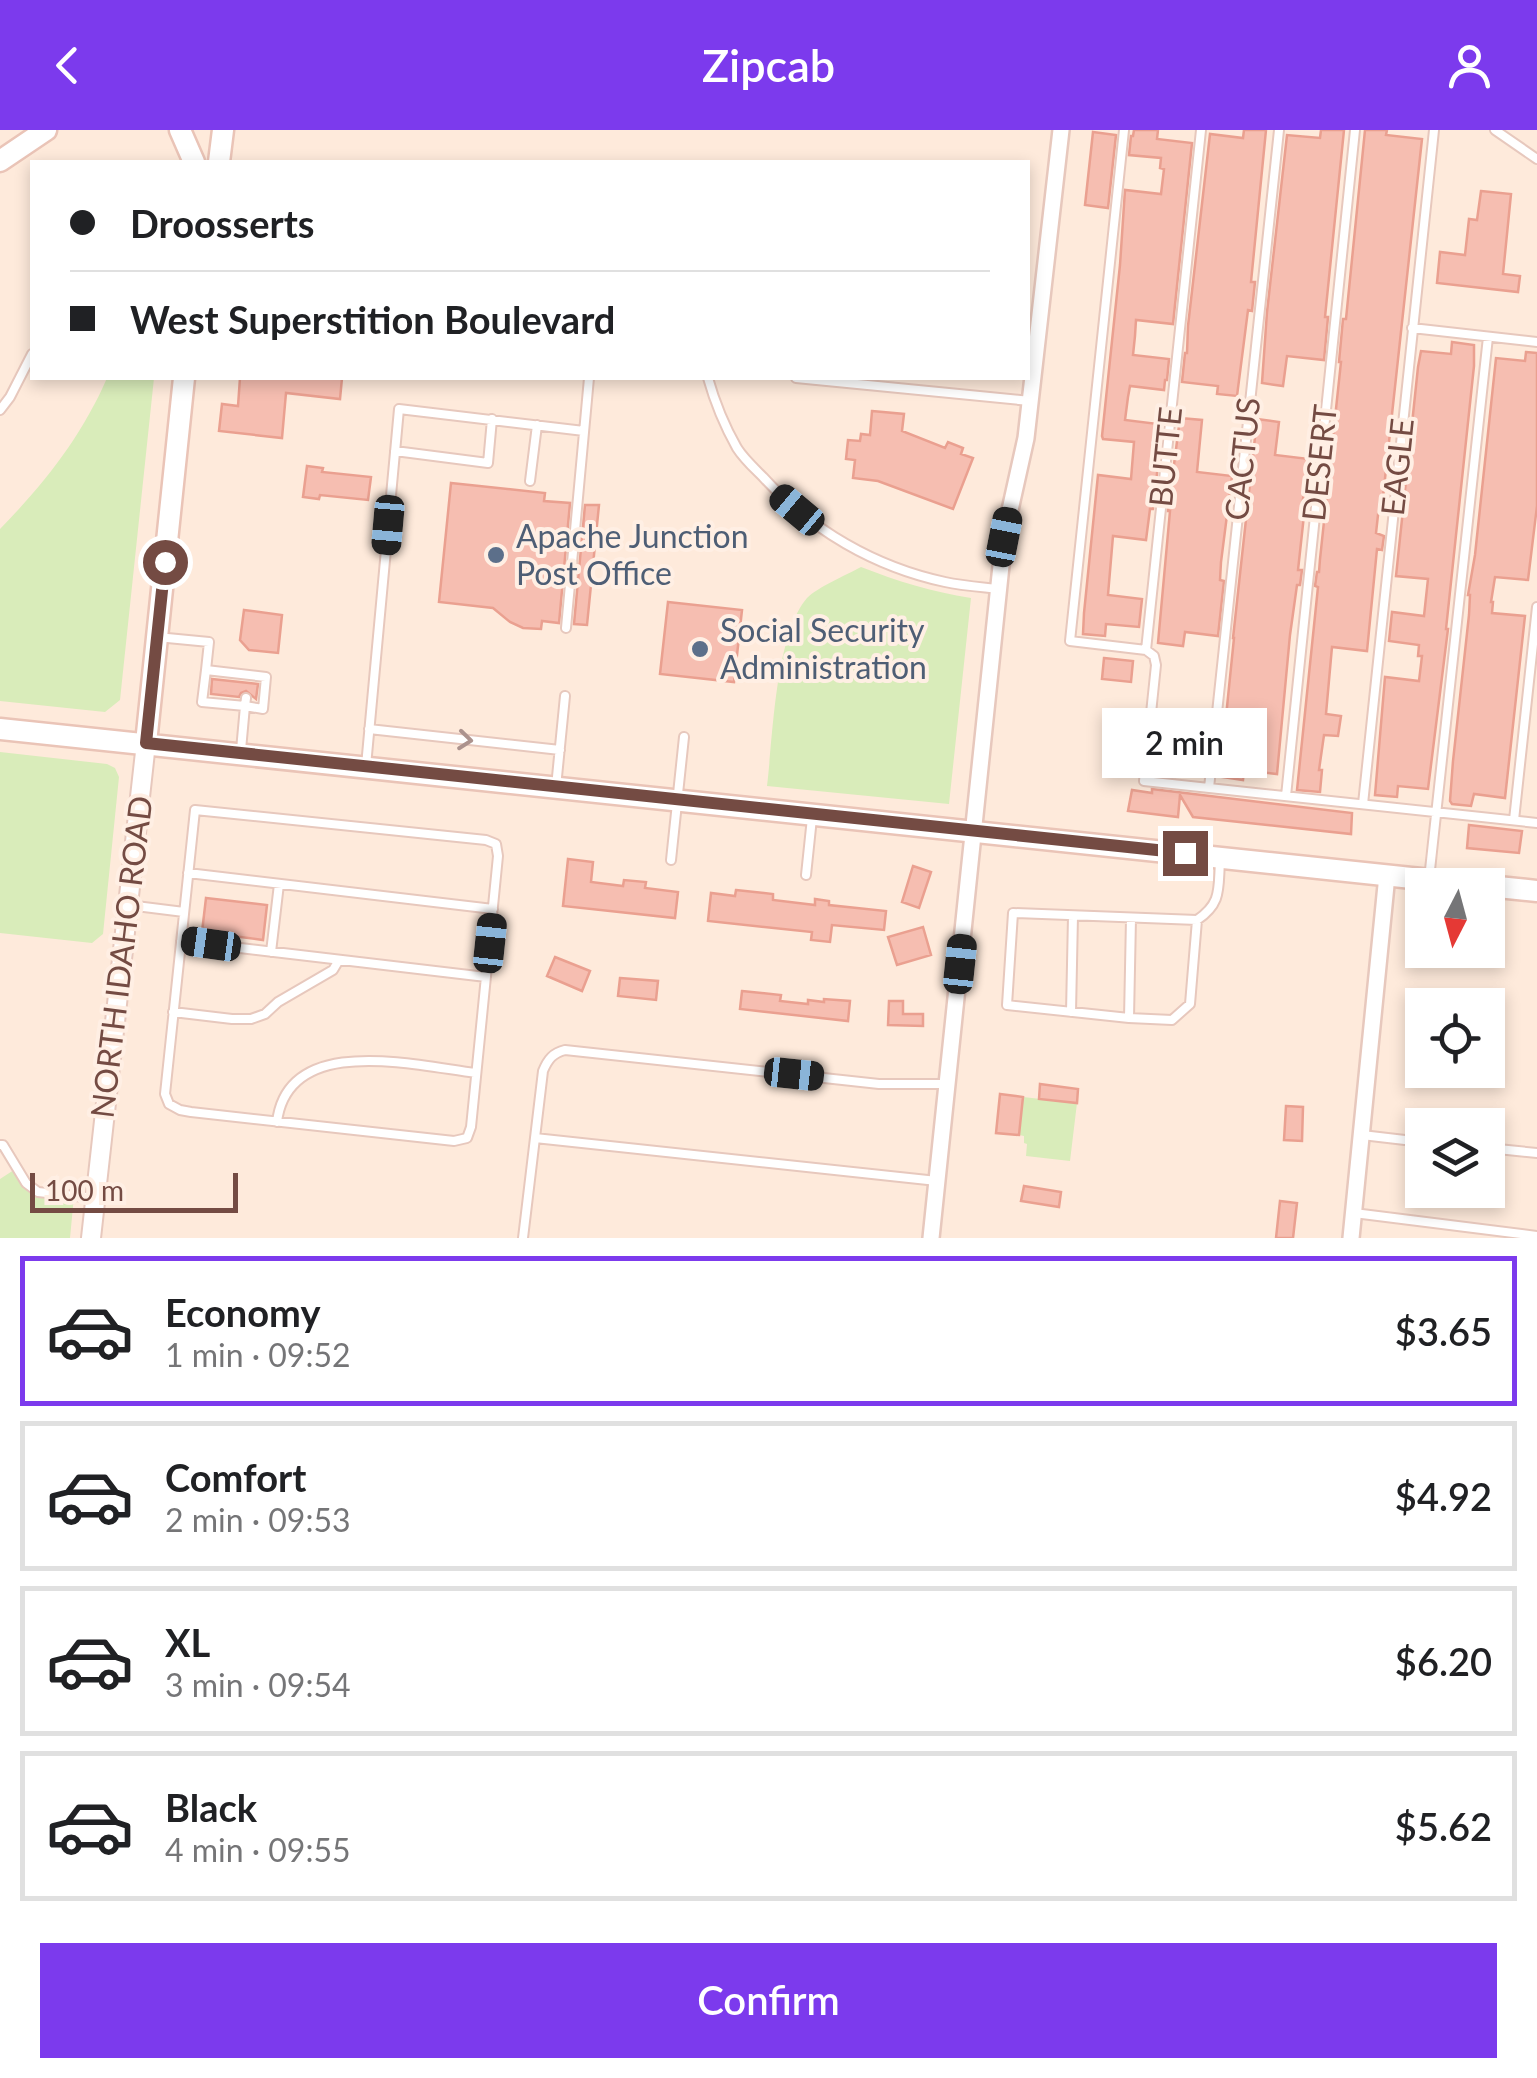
<!DOCTYPE html>
<meta charset="utf-8">
<style>
:root{--surface:#fff;--page:#f2f2f2;--text:#202124;--muted:#757577;--line:#e0e0e0;--accent:#7c3aed}
body{margin:0;font-family:Lato,sans-serif;background:var(--page);color:var(--text);height:100vh;display:flex;flex-direction:column;font-size:38px;white-space:nowrap}
*{box-sizing:border-box;margin:0}
p{font-size:32px;color:var(--muted)}
.icon{flex:none;width:55px;height:55px;fill:none;stroke:currentColor;stroke-width:2;stroke-linecap:round;stroke-linejoin:round}
.map{position:relative;height:1108px;overflow:hidden}
.sheet{display:flex;flex-direction:column;background:var(--surface);flex:1}
.sheet>*{flex:none}
.banner{position:absolute;left:30px;top:30px;width:1000px;height:220px;border-radius:0px;box-shadow:0 5px 15px #0003;display:grid;align-content:center;height:220px;padding:0 40px;background:var(--surface)}
.needle{width:65px;rotate:186deg}
.controls{position:absolute;left:1405px;top:738px;display:grid;gap:20px}
.controls a{display:grid;place-items:center;width:100px;height:100px;border-radius:0px;background:var(--surface);box-shadow:0 5px 15px #0003;font-size:50px}
.scale{position:absolute;left:30px;bottom:25px;width:208px;box-sizing:border-box;padding-left:10px;border:5px solid #744b43;border-top:0;font-size:28px;line-height:35px;white-space:nowrap;color:#744b43;-webkit-text-stroke:8px #ffefe4;paint-order:stroke}
.end{position:absolute;width:45px;height:45px;margin:-22px;border:12px solid #744b43;background:#fff;box-shadow:0 0 0 5px #fff}
.from{border-radius:50%}
.bubble{position:absolute;height:70px;border-radius:0px;background:var(--surface);box-shadow:0 5px 15px #0003;font-size:32px;font-weight:600;line-height:70px;text-align:center}
.car{position:absolute;width:30px;height:60px;margin:-30px -15px;border-radius:12px;box-shadow:0 0 8px 2px #0007;background:linear-gradient(#222 24%,#8ab4d8 0 40%,#222 0 76%,#8ab4d8 0 86%,#222 0)}
.banner b{display:flex;align-items:center;gap:35px;height:95px;font-size:38px}
.banner b+b{border-top:2px solid var(--line)}
.banner i{width:25px;height:25px;background:var(--text)}
ul{padding:18px 0 0;list-style:none}
li{display:flex;align-items:center;gap:30px;height:150px;margin:0 20px 15px;padding:0 20px;border:5px solid var(--line);border-radius:0px}
li div{flex:1}
li b{display:block;font-size:38px}
li em{font-style:normal;font-weight:600}
li.active{border-color:var(--accent)}
li>.icon{width:90px;height:90px;stroke-width:1.5}
.cta{display:flex;gap:20px;margin-top:auto;padding:20px 40px}
.cta a{flex:1;height:115px;border-radius:0px;background:var(--accent);color:#fff;font-size:40px;font-weight:600;line-height:115px;text-align:center}
header{display:flex;justify-content:space-between;align-items:center;height:130px;padding:0 40px;background:var(--accent);color:#fff;font-size:45px;font-weight:600}
.map>svg:first-child{display:block}
.green{fill:#d9ecba}
.building{fill:#f6beb1;stroke:#eaa090;stroke-width:2.5}
.lines{fill:none;stroke-linecap:round;stroke-linejoin:round}
.service-casing{stroke:#e7c8bd;stroke-width:12}
.minor-casing{stroke:#e7c8bd;stroke-width:20}
.tertiary-casing{stroke:#e7c8bd;stroke-width:22}
.secondary-casing{stroke:#eac4b7;stroke-width:25}
.service{stroke:#fff;stroke-width:8}
.minor{stroke:#fff;stroke-width:15}
.tertiary{stroke:#fff;stroke-width:18}
.secondary{stroke:#fff;stroke-width:20}
.oneway{stroke:#ac938e}
.route{stroke:#744b43;stroke-width:12}
.service-dot{fill:#5c6f8a;stroke:#ffefe4;stroke-width:4}
.labels{text-anchor:middle;stroke-width:8;stroke-linejoin:round;paint-order:stroke}
.street-label{font-size:32px;fill:#744b43;stroke:#ffefe4}
.service-label{font-size:32px;fill:#4e5e75;stroke:#ffefe4;text-anchor:start}
</style>
<header><svg class="icon" aria-label="back" viewBox="0 0 24 24"><path d="M15 5l-7 7 7 7"/></svg>Zipcab<svg class="icon" aria-label="person" viewBox="0 0 24 24"><circle cx="12" cy="8" r="4"/><path d="M4 21q1-7 8-7t8 7"/></svg></header>
<div class="map">
<svg width="1537" height="1108" viewBox="0 0 1537 1108">
<rect width="100%" height="100%" fill="#feeadb"/>
<!-- green -->
<path class="green" d="M107,248h47l-34,322 -15,12 -105,-11v-172c44,-45 82,-93 107,-151z
M861,437c36,14 71,25 110,31l-22,206 -182,-18c6,-48 8,-151 40,-188 11,-11 39,-23 54,-31z
M0,622l107,12 8,4 4,9 -16,157 -11,9 -92,-10z
M1023,967l54,6 -7,58 -44,-5 1,-12 -3,-1v-7l-5,-1z
M17,1038l21,24 36,4 -4,42h-70v-59z"/>
<!-- building -->
<path class="building" d="M1134,0h24l-1,9 35,4 -19,181 -37,-4 -1,16 -2,19 36,4 -2,21h-2l-1,10 -34,-4 -2,11 -3,23 33,4 -1,14h4l-8,71h-3l-4,31 -33,-4 -5,59 34,4 -3,28 -33,-3 -1,12 -22,-2 1,-21 14,-138 33,4 3,-37 -31,-3 -1,-3 18,-171 5,-75 36,4 3,-25 -4,-1 1,-10 -32,-3 2,-19h2z
M1244,0h22l-15,152h4l-3,29 -4,-1 -11,86 -20,-2 1,-8 -36,-4 3,-29h2l1,-27 22,-192 33,4z
M1321,0h23l-19,187h3l-4,43 -37,-4 -4,30 -21,-3 5,-71 20,-177 33,3z
M1365,0h22l-1,5 36,4 -39,358h-3l-4,36 8,3 -2,14 -5,-1 -10,102 -35,-4 -6,67 15,2 -3,20 -14,-1 -5,35h3l-2,22 -23,-2 21,-203 -3,-1 2,-14h2l1,-13 21,-197h-2l4,-43h3z
M1093,2l23,3 -8,73 -23,-3z
M1481,61l30,3 -8,80 17,2 -2,16 -81,-9 3,-31 25,3 4,-36 8,1z
M1452,212l22,3v21l-28,263h2l-20,160 -30,-3 -1,11 -22,-2 10,-118 34,4 3,-25h-4l1,-11 -30,-4 3,-29 32,4 4,-37 -32,-3 22,-209 3,-16 30,3z
M1526,222l11,1v153l-9,74 -33,-3 -4,25h2l-1,11 33,3 -20,182 -31,-4 -3,12 -19,-2 -2,-3 3,-40 16,-146 1,-20h-2l7,-40 21,-197 29,3z
M240,248h102l-2,21 -54,-6 -4,45 -63,-7 3,-27 16,2z
M872,281l32,3 -2,17 43,17 3,-6 15,6 -2,6 12,4 -20,51 -75,-28 -25,-3 2,-18 -9,-1 2,-19 12,1 1,-7 9,1z
M1180,288l22,2 -5,52 35,4 -11,86 -1,18 4,1 -6,55 -33,-4 -2,14 -25,-3 12,-132h-2z
M1257,289l22,3 -4,33 34,4 -7,47h3l-7,64h4l-2,15h-3l-7,50 -13,139 -33,-4 -1,10 -21,-3 -1,-11 13,-128h-1z
M307,336l16,2 -1,4 49,5 -3,23 -48,-5 -1,4 -16,-2z
M451,353l94,10 -1,8 26,2 -11,120 -17,-2 -1,8 -18,-1 -13,-6 -17,-14 -54,-6z
M585,375h14l-12,120 -13,-1z
M668,472l74,8 -8,72 -74,-8z
M244,480l38,5 -4,38 -29,-3 -9,-10z
M1104,528l29,3 -2,21 -29,-3z
M212,549l46,5 -2,15 -10,-8 -5,2 -2,4 -28,-3z
M1158,588l22,2 -5,57 -21,-2 1,-4h-2z
M1152,659l200,24 -1,21 -158,-17 -13,-22 -2,22 -50,-6 4,-21 20,3z
M1469,695l53,6 -3,22 -52,-5z
M568,729l25,3 -2,20 32,4 1,-6 22,2 -1,6 33,4 -3,26 -112,-12z
M913,736l18,6 -12,36 -17,-6z
M736,760l37,4v6l42,5v-6l14,2v4l57,6 -2,19 -52,-5 -2,17 -19,-2 1,-8 -104,-11 3,-28 24,3z
M206,768l61,7 -4,35 -61,-8z
M923,797l8,28 -34,10 -9,-28z
M555,827l35,14 -8,20 -35,-15z
M620,848l38,3 -2,19 -38,-4z
M742,861l39,4 -1,6 28,3v-4l16,2v-3l26,2 -2,20 -108,-12z
M889,871h14v13h20v12l-35,-1z
M1040,954l38,5 -1,14 -38,-4z
M1000,964l23,3 -4,38 -23,-2z
M1286,976l17,1 -1,34 -18,-1z
M1024,1056l37,6 -2,15 -38,-6z
M1280,1071l17,2 -4,35h-17z"/>
<g class="lines">
<defs>
<path id="service" d="M1124,0l-54,511 76,9
M1201,0l-55,520 8,6 2,9 -12,116 393,42
M1495,0l42,29
M1412,198l125,14
M708,248c7,25 16,47 29,70 7,11 17,20 26,29 48,53 112,90 182,105 18,4 36,5 54,7
M796,248l234,23
M0,280l10,-13 22,-43
M395,321l93,12 4,-44
M530,351l7,-56
M566,498l23,-250
M157,507l52,5 -3,28 60,7 -3,32 -18,-3 -4,44
M206,540l-4,32 43,4 1,-8
M369,599l191,21
M366,636l33,-357 185,22
M556,657l9,-91
M1209,658l70,-658
M1286,666l69,-666
M1363,674l71,-674
M195,680l291,30 10,4 2,12 -27,271 -4,11 -13,3 -263,-29 -11,-2 -11,-6 -4,-10z
M1514,690l23,-213
M671,730l13,-123
M188,743l305,36
M806,745l6,-57
M1429,749l59,-542
M128,775l56,7
M1197,790l-184,-7 -6,92 122,13 43,2 18,-16 7,-84c25,-17 21,-31 23,-58
M181,811l305,36
M271,822l8,-68
M173,882l59,7h19l14,-5 13,-12 55,-32 6,-10
M1071,882l2,-96
M1129,888l2,-100
M277,992c11,-90 140,-56 199,-49
M1362,1005l60,7
M535,1008l402,43
M0,1015h3l23,38 12,9 56,6
M1488,1018l49,5
M1354,1083l183,23
M523,1108l20,-167c5,-12 10,-18 22,-21l314,34h68"/>
<path id="minor" d="M931,1108l73,-701 22,-99 35,-308
M1351,1108l36,-363"/>
<path id="tertiary" d="M91,1108l55,-495"/>
<path id="secondary" d="M180,0l14,32
M0,31l46,-31
M219,32l4,-32
M0,599l1478,156
M146,613l38,-365
M1488,756l49,5"/>
</defs>
<!-- service casing -->
<use href="#service" class="service-casing"/>
<!-- minor casing -->
<use href="#minor" class="minor-casing"/>
<!-- tertiary casing -->
<use href="#tertiary" class="tertiary-casing"/>
<!-- secondary casing -->
<use href="#secondary" class="secondary-casing"/>
<!-- service -->
<use href="#service" class="service"/>
<!-- minor -->
<use href="#minor" class="minor"/>
<!-- tertiary -->
<use href="#tertiary" class="tertiary"/>
<!-- secondary -->
<use href="#secondary" class="secondary"/>
</g>
<!-- one-way arrows -->
<defs><path id="oneway-chevron" d="M-2-3.5L2.5 0L-2 3.5" fill="none" stroke-width="1.6" stroke-linecap="round" stroke-linejoin="round" transform="scale(2.5)"/></defs>
<use class="oneway" href="#oneway-chevron" transform="translate(465 610) rotate(6)"/>
<g class="lines">
<!-- route -->
<path class="route" d="M165,432l-19,181 1039,110"/>
</g>
<!-- markers -->
<g class="service-dot">
<circle cx="496" cy="425" r="10"/>
<circle cx="700" cy="519" r="10"/>
</g>
<g class="labels">
<!-- street labels -->
<g class="street-label">
<text transform="translate(1166 327) rotate(-84)" y="11">BUTTE</text>
<text transform="translate(1243 329) rotate(-84)" y="11">CACTUS</text>
<text transform="translate(1320 333) rotate(-84)" y="11">DESERT</text>
<text transform="translate(1398 337) rotate(-84)" y="11">EAGLE</text>
<text transform="translate(122 827) rotate(-83)" y="11">NORTH IDAHO ROAD</text>
</g>
<!-- service labels -->
<g class="service-label">
<text x="516" y="418">Apache Junction<tspan x="516" dy="37">Post Office</tspan></text>
<text x="720" y="512">Social Security<tspan x="720" dy="37">Administration</tspan></text>
</g>
</g>
</svg>
<div class="controls">
<a><svg class="needle" viewBox="-14 -14 28 28"><path d="M0-13l5 13h-10z" fill="#e53935"/><path d="M0 13l5-13h-10z" fill="#757577"/></svg></a>
<a><svg class="icon" aria-label="locate" viewBox="0 0 24 24"><circle cx="12" cy="12" r="6"/><path d="M12 2v4M12 18v4M2 12h4M18 12h4"/></svg></a>
<a><svg class="icon" aria-label="layers" viewBox="0 0 24 24"><path d="M12 4l9 5-9 5-9-5zM3 14l9 5 9-5"/></svg></a>
</div>
<div class="scale">100 m</div>
<i class="end from" style="left:165px;top:432px"></i>
<i class="end" style="left:1185px;top:723px"></i>
<div class="bubble" style="left:1102px;top:578px;width:165px">2 min</div>
<i class="car" style="left:797px;top:380px;rotate:310deg"></i>
<i class="car" style="left:388px;top:395px;rotate:185deg"></i>
<i class="car" style="left:1004px;top:407px;rotate:11deg"></i>
<i class="car" style="left:490px;top:813px;rotate:6deg"></i>
<i class="car" style="left:211px;top:814px;rotate:278deg"></i>
<i class="car" style="left:960px;top:834px;rotate:6deg"></i>
<i class="car" style="left:794px;top:944px;rotate:96deg"></i>
<div class="banner">
<b><i class="from"></i>Droosserts</b>
<b><i></i>West Superstition Boulevard</b>
</div>
</div>
<section class="sheet">
<ul>
<li class="active"><svg class="icon" aria-label="car" viewBox="0 0 24 24"><path d="M5 17H2v-5l4-1 3-4h7l3 4 3 1v5h-3M9 17h6M6 11h13"/><circle cx="7" cy="17" r="2"/><circle cx="17" cy="17" r="2"/></svg><div><b>Economy</b><p>1 min · 09:52</p></div><em>$3.65</em></li>
<li><svg class="icon" aria-label="car" viewBox="0 0 24 24"><path d="M5 17H2v-5l4-1 3-4h7l3 4 3 1v5h-3M9 17h6M6 11h13"/><circle cx="7" cy="17" r="2"/><circle cx="17" cy="17" r="2"/></svg><div><b>Comfort</b><p>2 min · 09:53</p></div><em>$4.92</em></li>
<li><svg class="icon" aria-label="car" viewBox="0 0 24 24"><path d="M5 17H2v-5l4-1 3-4h7l3 4 3 1v5h-3M9 17h6M6 11h13"/><circle cx="7" cy="17" r="2"/><circle cx="17" cy="17" r="2"/></svg><div><b>XL</b><p>3 min · 09:54</p></div><em>$6.20</em></li>
<li><svg class="icon" aria-label="car" viewBox="0 0 24 24"><path d="M5 17H2v-5l4-1 3-4h7l3 4 3 1v5h-3M9 17h6M6 11h13"/><circle cx="7" cy="17" r="2"/><circle cx="17" cy="17" r="2"/></svg><div><b>Black</b><p>4 min · 09:55</p></div><em>$5.62</em></li>
</ul>
<div class="cta"><a>Confirm</a></div>
</section>
